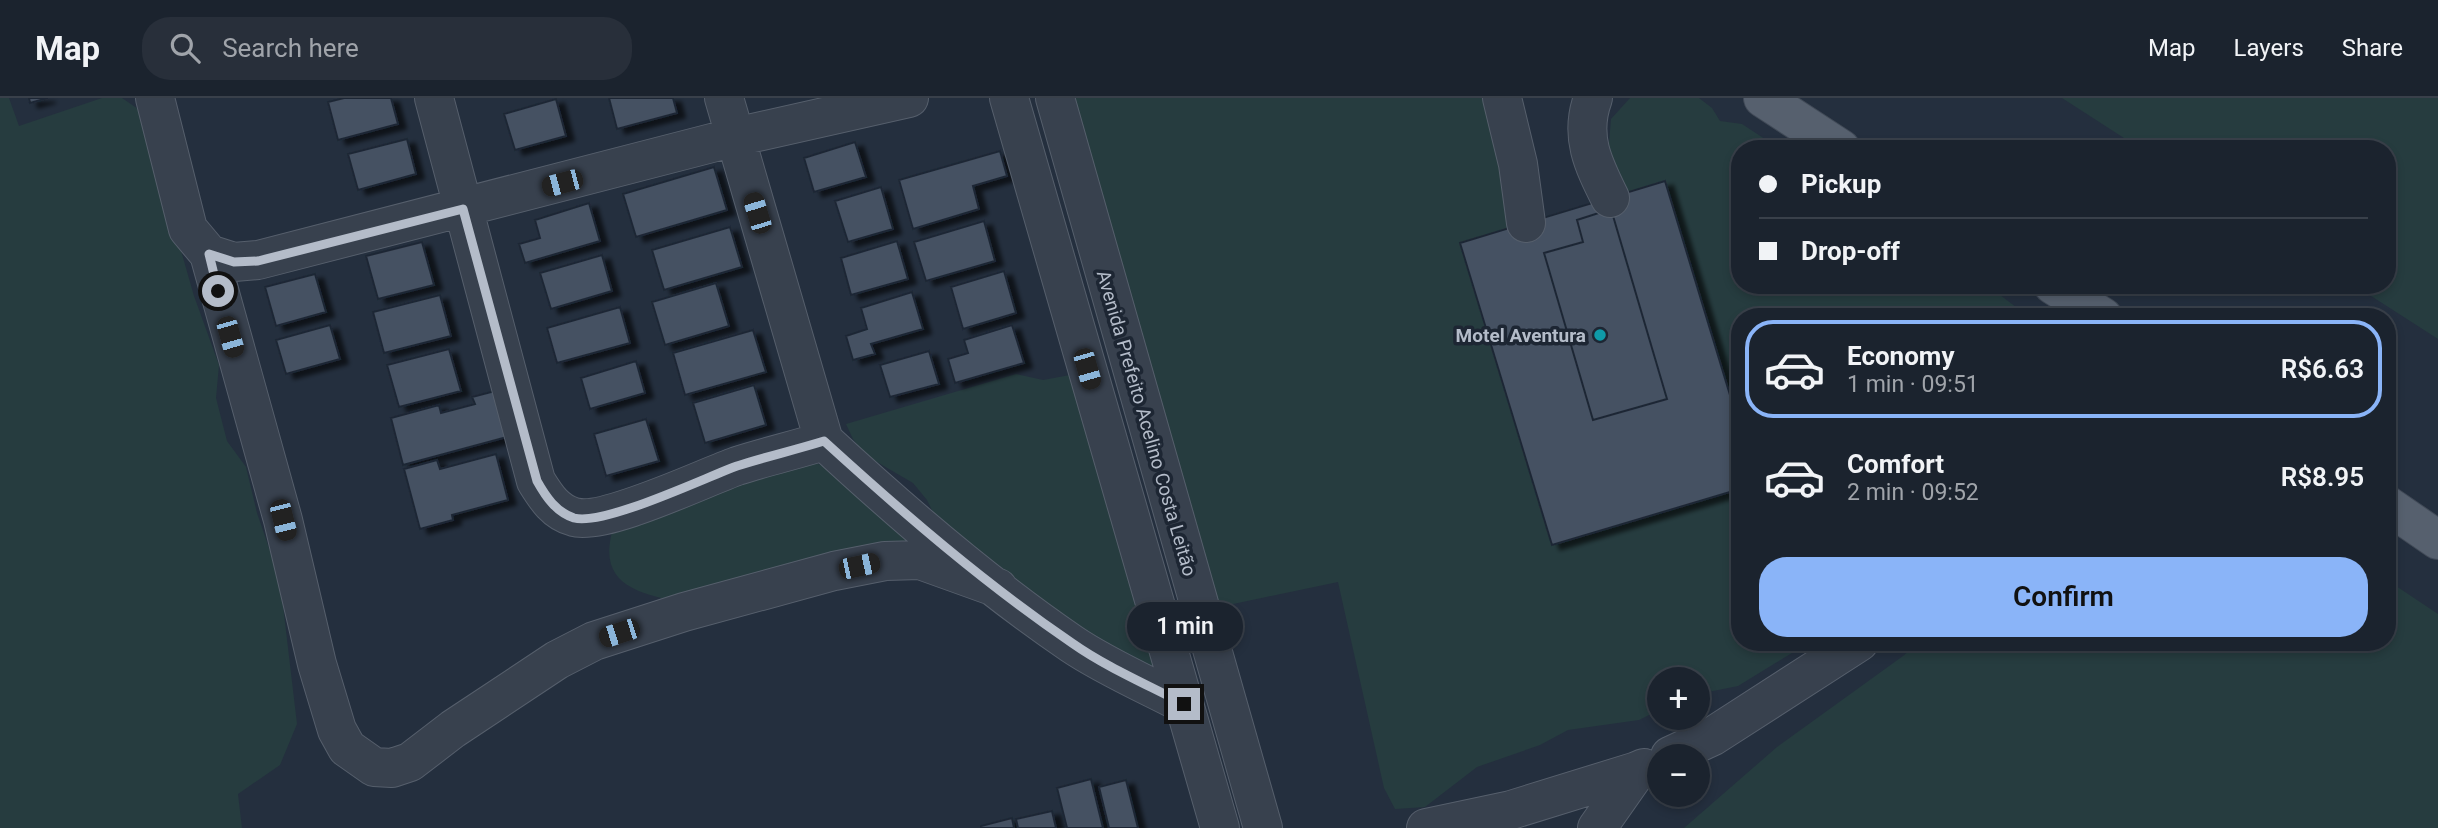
<!DOCTYPE html>
<meta charset="utf-8">
<style>
:root{--surface:#1b232e;--page:#282f3a;--text:#f1f3f6;--muted:#a0a4aa;--line:#39404a;--accent:#8ab4f8}
body{margin:0;font-family:Roboto,sans-serif;background:var(--page);color:var(--text);height:100vh;display:flex;flex-direction:column;font-size:26px;white-space:nowrap}
*{box-sizing:border-box;margin:0}
p{font-size:23px;color:var(--muted)}
.icon{flex:none;width:38px;height:38px;fill:none;stroke:currentColor;stroke-width:2;stroke-linecap:round;stroke-linejoin:round}
.map{position:relative;flex:1;overflow:hidden}
.details{position:absolute;left:1731px;top:210px;width:665px;height:343px;display:flex;flex-direction:column;background:var(--surface);border-radius:28px;box-shadow:0 4px 10px #0003,0 0 0 2px var(--line)}
.details>*{flex:none}
.banner{position:absolute;left:1731px;top:42px;width:665px;height:154px;border-radius:28px;box-shadow:0 4px 10px #0003,0 0 0 2px var(--line);display:grid;align-content:center;height:154px;padding:0 28px;background:var(--surface)}
.tools{position:absolute;left:1647px;top:569px;display:grid;gap:14px}
.tools a{display:grid;place-items:center;width:63px;height:63px;border-radius:50%;background:var(--surface);box-shadow:0 4px 10px #0003,0 0 0 2px var(--line);font-size:35px}
.end{position:absolute;width:32px;height:32px;margin:-16px;border:9px solid #b4bcc9;background:#111;box-shadow:0 0 0 4px #111}
.from{border-radius:50%}
.bubble{position:absolute;height:49px;border-radius:24px;background:var(--surface);box-shadow:0 4px 10px #0003,0 0 0 2px var(--line);font-size:23px;font-weight:600;line-height:49px;text-align:center}
.car{position:absolute;width:21px;height:42px;margin:-21px -10px;border-radius:9px;box-shadow:0 0 5px 2px #0007;background:linear-gradient(#222 24%,#8ab4d8 0 40%,#222 0 76%,#8ab4d8 0 86%,#222 0)}
.banner b{display:flex;align-items:center;gap:24px;height:66px;font-size:26px}
.banner b+b{border-top:2px solid var(--line)}
.banner i{width:18px;height:18px;background:var(--text)}
ul{padding:12px 0 0;list-style:none}
li{display:flex;align-items:center;gap:21px;height:98px;margin:0 14px 10px;padding:0 14px;border:4px solid transparent;border-radius:28px}
li div{flex:1}
li b{display:block;font-size:26px}
li em{font-style:normal;font-weight:600}
li.selected{border-color:var(--accent)}
li>.icon{width:63px;height:63px;stroke-width:1.5}
.button{display:flex;gap:14px;margin-top:auto;padding:14px 28px}
.button a{flex:1;height:80px;border-radius:28px;background:var(--accent);color:#111;font-size:28px;font-weight:600;line-height:80px;text-align:center}
header{display:flex;align-items:center;gap:42px;box-sizing:border-box;height:98px;padding:0 35px;background:var(--surface);border-bottom:2px solid var(--line)}
header strong{font-size:33px}
nav{display:flex;gap:38px;margin-inline-start:auto;font-size:24px}
.search{width:490px;height:63px;background:var(--page);display:flex;align-items:center;gap:18px;box-sizing:border-box;padding:0 24px;border-radius:28px;color:var(--muted);font-size:26px}
.map>svg:first-child{display:block}
.green{fill:#263c3f}
.building{fill:#455162;stroke:#1f2835;stroke-width:2;filter:url(#shadow)}
.lines{fill:none;stroke-linecap:round;stroke-linejoin:round}
.minor-casing{stroke:#565f6c;stroke-width:40}
.major-casing{stroke:#414a57;stroke-width:40}
.minor{stroke:#38414e;stroke-width:38}
.major{stroke:#56606e;stroke-width:38}
.route{stroke:#b4bcc9;stroke-width:9}
.culture-dot{fill:#0f9aa8;stroke:#1d2633;stroke-width:2.5}
.labels{text-anchor:middle;stroke-width:7;stroke-linejoin:round;paint-order:stroke}
.poi-label{font-size:19px;font-weight:bold;fill:#b4bcc9;stroke:#1d2633;text-anchor:end}
.street-label{font-size:19px;fill:#b4bcc9;stroke:#1d2633}
</style>
<header>
<strong>Map</strong>
<div class="search"><svg class="icon" aria-label="search" viewBox="0 0 24 24"><circle cx="10" cy="10" r="6"/><path d="M15 15l6 6"/></svg>Search here</div>
<nav><a>Map</a><a>Layers</a><a>Share</a></nav>
</header>
<div class="map">
<svg width="2438" height="730" viewBox="0 0 2438 730">
<defs>
<filter id="shadow"><feDropShadow dx="8" dy="4.5" stdDeviation="2" flood-color="#0009"/></filter>
</defs>
<rect width="100%" height="100%" fill="#242f3e"/>
<!-- green -->
<path class="green" d="M0,0h9l10,28 83,-28h20l19,13 53,185 25,69 -3,33 11,43 19,26 11,46 23,67 17,144 -17,41 -42,29 4,34h-242z
M1075,0h414l20,130 -49,15 92,302 187,-56 1,153h70l-72,44 -40,8v-15h-39v31l-20,10 -71,10 -28,15 -63,22 -52,40 -30,2 -11,-21 -46,-206 -119,25z
M1630,0h69l13,10 8,13 22,3 38,25h-40v136h247l42,32h-289l-1,111 -122,-232 -9,-41 3,-36z
M2062,0h376v241l-84,-54h33v-136h-246z
M1016,276l27,6 27,-5 90,306 -40,-20 -182,-139 -11,-22 -14,-17 -48,-28 -12,-16 -7,-15z
M805,361c47,15 98,63 138,93l-262,51c-41,-10 -83,-17 -69,-71z
M2387,482l51,34v214h-754l93,-81 126,-91 16,-14h468z"/>
<!-- building -->
<path class="building" d="M29,0h19l-18,5z
M344,0h47l7,26 -60,16 -10,-38z
M609,0h64l4,15 -60,16z
M556,1l10,37 -51,14 -11,-36z
M407,41l9,35 -58,16 -10,-36z
M855,44l11,35 -52,15 -10,-34z
M1000,53l7,25 -34,10 6,23 -66,20 -14,-49z
M714,69l13,43 -91,27 -13,-43z
M1665,83l75,247v61l-188,56 -92,-302z
M881,89l12,42 -45,13 -13,-41z
M589,105l11,38 -75,22 -6,-19 21,-6 -5,-18z
M1611,111l56,190 -74,21 -49,-167 39,-11 -6,-22z
M984,123l11,40 -69,20 -12,-39z
M730,129l12,40 -78,23 -12,-40z
M897,143l11,38 -57,16 -10,-37z
M422,144l12,43 -56,14 -12,-43z
M602,157l10,36 -61,18 -11,-36z
M1004,173l12,42 -53,16 -12,-42z
M315,176l11,38 -50,14 -11,-39z
M716,185l13,43 -64,19 -13,-43z
M912,194l11,37 -52,15 4,10 -22,6 -7,-24 21,-7 -6,-21z
M440,197l11,41 -67,17 -11,-41z
M620,209l10,36 -73,20 -10,-35z
M330,227l10,34 -54,15 -10,-34z
M1012,227l12,38 -69,20 -7,-24 20,-6 -4,-13z
M753,232l13,42 -81,23 -12,-42z
M449,251l12,42 -62,16 -12,-42z
M929,253l10,33 -49,13 -10,-32z
M636,263l9,32 -55,16 -9,-31z
M754,287l12,40 -61,18 -12,-40z
M495,293l12,46 -104,28 -12,-47 48,-13 2,8 34,-9 -3,-7z
M646,321l13,42 -53,15 -12,-42z
M496,356l12,46 -56,15 1,5 -33,9 -16,-60 33,-9 3,9z
M1091,681l12,49h-36l-10,-40z
M1126,682l12,48h-29l-10,-41z
M1052,713l4,17h-38l-2,-9z
M1012,720l2,10h-33v-2z"/>
<g class="lines">
<defs>
<path id="minor" d="M155,0l33,131 21,25 25,8 24,-2 477,-123 174,-39
M434,0l102,383c10,16 19,31 38,36 30,9 129,-39 163,-51 28,-9 58,-16 87,-25 78,72 160,143 248,203 34,23 76,41 112,60
M724,0l100,343
M1009,0l211,730
M1055,0l208,730
M1502,0l16,66 8,59
M1593,0c-14,38 0,66 17,100
M209,156l74,266 34,144 20,66 10,18 27,19 18,1 18,-6 43,-33 104,-69 37,-19 90,-29 150,-41 51,-10 35,-1 78,28
M1670,658l43,-20 146,-94
M1426,730l85,-18 126,-39
M1597,730l40,-57 7,-3"/>
<path id="major" d="M1763,0l78,51
M2053,187l50,32
M2387,407l51,35"/>
</defs>
<!-- minor casing -->
<use href="#minor" class="minor-casing"/>
<!-- major casing -->
<use href="#major" class="major-casing"/>
<!-- minor -->
<use href="#minor" class="minor"/>
<!-- major -->
<use href="#major" class="major"/>
</g>
<g class="lines">
<!-- route -->
<path class="route" d="M218,193l-9,-37 25,8 24,-1 205,-52 74,272c9,16 19,31 37,37 30,8 130,-40 163,-52 28,-9 58,-16 87,-25 79,72 160,142 248,202 34,24 76,42 112,61"/>
</g>
<!-- markers -->
<circle class="culture-dot" cx="1600" cy="237" r="7"/>
<g class="labels">
<!-- poi labels -->
<g class="poi-label">
<text x="1586" y="244">Motel Aventura</text>
</g>
<!-- street labels -->
<g class="street-label">
<text transform="translate(1147 325) rotate(74)" y="7">Avenida Prefeito Acelino Costa Leitão</text>
</g>
</g>
</svg>
<div class="tools">
<a>+</a>
<a>−</a>
</div>
<i class="end from" style="left:218px;top:193px"></i>
<i class="end" style="left:1184px;top:606px"></i>
<div class="bubble" style="left:1127px;top:504px;width:116px">1 min</div>
<i class="car" style="left:562px;top:85px;rotate:255deg"></i>
<i class="car" style="left:757px;top:115px;rotate:343deg"></i>
<i class="car" style="left:230px;top:239px;rotate:164deg"></i>
<i class="car" style="left:1087px;top:271px;rotate:164deg"></i>
<i class="car" style="left:283px;top:422px;rotate:166deg"></i>
<i class="car" style="left:859px;top:468px;rotate:78deg"></i>
<i class="car" style="left:619px;top:535px;rotate:252deg"></i>
<div class="banner">
<b><i class="from"></i>Pickup</b>
<b><i></i>Drop-off</b>
</div>
<section class="details">
<ul>
<li class="selected"><svg class="icon" aria-label="car" viewBox="0 0 24 24"><path d="M5 17H2v-5l4-1 3-4h7l3 4 3 1v5h-3M9 17h6M6 11h13"/><circle cx="7" cy="17" r="2"/><circle cx="17" cy="17" r="2"/></svg><div><b>Economy</b><p>1 min · 09:51</p></div><em>R$6.63</em></li>
<li><svg class="icon" aria-label="car" viewBox="0 0 24 24"><path d="M5 17H2v-5l4-1 3-4h7l3 4 3 1v5h-3M9 17h6M6 11h13"/><circle cx="7" cy="17" r="2"/><circle cx="17" cy="17" r="2"/></svg><div><b>Comfort</b><p>2 min · 09:52</p></div><em>R$8.95</em></li>
</ul>
<div class="button"><a>Confirm</a></div>
</section>
</div>
